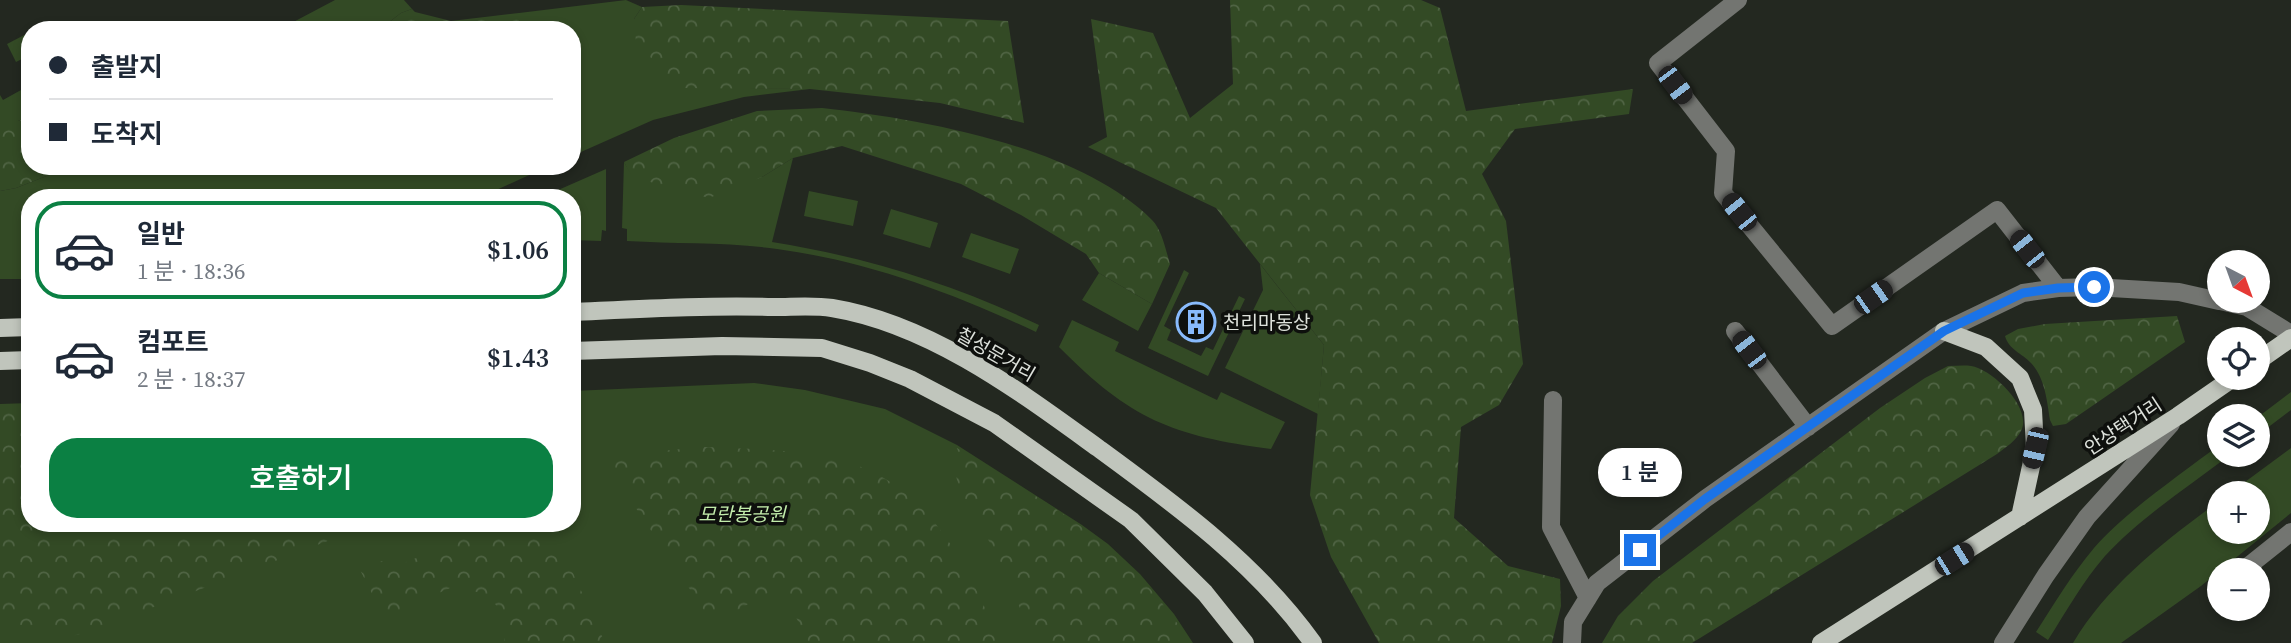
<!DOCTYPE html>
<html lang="ko">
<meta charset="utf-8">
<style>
:root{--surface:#fff;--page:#f6f6f7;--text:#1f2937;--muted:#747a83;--line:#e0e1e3;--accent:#0b8043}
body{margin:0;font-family:"Source Serif 4","Noto Sans KR",serif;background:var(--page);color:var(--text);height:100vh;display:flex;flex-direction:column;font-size:26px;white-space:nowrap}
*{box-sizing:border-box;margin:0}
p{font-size:23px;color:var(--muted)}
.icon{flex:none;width:38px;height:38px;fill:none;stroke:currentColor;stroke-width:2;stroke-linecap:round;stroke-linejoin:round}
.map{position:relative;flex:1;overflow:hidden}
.drawer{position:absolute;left:21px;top:189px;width:560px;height:343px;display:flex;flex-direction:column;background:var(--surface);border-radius:28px;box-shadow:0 4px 10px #0003}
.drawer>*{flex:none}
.banner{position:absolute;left:21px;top:21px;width:560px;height:154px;border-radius:28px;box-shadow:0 4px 10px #0003;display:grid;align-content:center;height:154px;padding:0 28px;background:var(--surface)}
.needle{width:46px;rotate:139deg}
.buttons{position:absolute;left:2207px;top:250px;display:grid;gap:14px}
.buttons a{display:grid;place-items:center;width:63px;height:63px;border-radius:50%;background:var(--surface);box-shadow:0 4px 10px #0003;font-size:35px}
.end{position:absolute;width:32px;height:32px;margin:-16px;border:9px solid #1a73e8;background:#fff;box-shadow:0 0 0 4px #fff}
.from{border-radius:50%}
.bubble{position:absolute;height:49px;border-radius:24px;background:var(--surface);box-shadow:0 4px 10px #0003;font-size:23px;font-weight:600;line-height:49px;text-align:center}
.car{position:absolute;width:21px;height:42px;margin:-21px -10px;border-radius:9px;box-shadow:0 0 5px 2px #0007;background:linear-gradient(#222 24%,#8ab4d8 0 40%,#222 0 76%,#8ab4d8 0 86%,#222 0)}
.banner b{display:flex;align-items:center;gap:24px;height:66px;font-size:26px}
.banner b+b{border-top:2px solid var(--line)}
.banner i{width:18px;height:18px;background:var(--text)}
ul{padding:12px 0 0;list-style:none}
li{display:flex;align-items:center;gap:21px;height:98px;margin:0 14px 10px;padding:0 14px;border:4px solid transparent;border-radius:28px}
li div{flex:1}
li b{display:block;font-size:26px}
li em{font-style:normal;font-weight:600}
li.selected{border-color:var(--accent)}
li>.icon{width:63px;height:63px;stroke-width:1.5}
.button{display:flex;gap:14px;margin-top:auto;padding:14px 28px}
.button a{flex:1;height:80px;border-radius:28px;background:var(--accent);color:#fff;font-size:28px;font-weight:600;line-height:80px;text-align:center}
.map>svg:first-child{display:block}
.green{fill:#334a25}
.forest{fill:url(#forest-crowns)}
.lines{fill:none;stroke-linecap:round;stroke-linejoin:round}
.minor{stroke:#737571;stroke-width:18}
.major{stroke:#c0c5bc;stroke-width:18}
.route{stroke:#1a73e8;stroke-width:9}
.labels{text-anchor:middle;stroke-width:7;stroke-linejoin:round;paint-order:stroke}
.poi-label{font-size:19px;fill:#dee2dc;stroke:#0e100d;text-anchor:start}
.street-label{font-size:19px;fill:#dee2dc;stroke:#0e100d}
.park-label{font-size:19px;font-style:italic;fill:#c2ecab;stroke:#0e100d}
</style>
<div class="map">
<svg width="2291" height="643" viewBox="0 0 2291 643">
<defs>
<pattern id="forest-crowns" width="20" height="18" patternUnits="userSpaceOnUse" patternTransform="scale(1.75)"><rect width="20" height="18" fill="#334a25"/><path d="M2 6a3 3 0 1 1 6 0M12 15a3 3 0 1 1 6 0" fill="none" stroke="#506444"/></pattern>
</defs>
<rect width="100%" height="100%" fill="#232820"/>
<!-- green -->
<path class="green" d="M335,0h69l8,9 -11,4 -22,17h-96l-1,-2z
M626,0l16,7 -8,12 47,68 129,2 -66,8 -91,23 -81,36v-126h-53v-17z
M30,32v23l-14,7 -9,-18z
M30,85v31l-12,5h-18v-26l3,5z
M793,158l-21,84c94,15 181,42 267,83l-3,7c-83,-39 -169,-71 -259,-83 -49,-7 -100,-5 -150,-8v-12l-5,-1 2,-66 9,15h129z
M72,166h477l-70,32h-449v81h-30v-88l16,-3z
M606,169v62l-4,-1 -1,11 -29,-1v-42h-32z
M809,191l49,10 -5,25 -49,-10z
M891,209l47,14 -8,25 -47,-14z
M971,233l48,16 -9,25 -48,-17z
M1260,264l64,81 -6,69 -93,-46 38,-78z
M1184,270l5,3 -25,53 7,4 -4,10 34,16 5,-9 7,3 26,-54 6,3 -37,77 -60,-28z
M1099,273l53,31 -14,27 -56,-31z
M1072,320l47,22 -4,9 102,49 4,-8 64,30 -14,27c-99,-13 -141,-30 -212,-102z
M754,383l51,7 80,19 72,36 125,80 26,19 32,30 34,40 19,29h-1193v-239l30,-1v120h542v-132z
M2291,392v18l-33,25v-18z
M2219,445v10h11c-41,31 -90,63 -125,101 -22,25 -39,56 -57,84l-12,-8c18,-28 36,-58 58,-84 31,-36 86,-73 125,-103z
M2291,448v65l-90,73 -80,57h-48c35,-59 92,-102 146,-142v31h39v-38l-28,-1z"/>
<!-- forest -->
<path class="forest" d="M1230,0h191l19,8 26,103 167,-22 -4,25 -114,15 -33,45 24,47 17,143 -24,41 -38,22 -7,91 54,48 52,13 1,27 -9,37h-173l-48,-86 -21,-62 14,-150 -108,-137 -128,-61 19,-10 -16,-118 62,14 37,85 43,-34z
M681,5l327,16 16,102 -84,-20 -130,-14 -129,-1 -45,-45 -2,-24 8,-12z
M412,9l3,3 36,9 68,-8v17h-140l22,-17z
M822,108c100,11 258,39 330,112 10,10 14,31 18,44l-18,40 -53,-31 -13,-19 -65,-39 -60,-31 -119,-38 -49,12 -31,19 -53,21 -77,-21 -8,-15 50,-24 83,-27z
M30,116v50h42l-56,22 -16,3v-70h18z
M2177,316l8,26 -119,82 -13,2 -3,-6c-3,-19 -5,-42 -19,-57 -9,-10 -22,-13 -26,-27l13,-7 27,-5z
M1948,366c8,0 16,-1 23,0 21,3 62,42 50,65 -5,10 -15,16 -24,23l-305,189h-90l16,-27 35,-35 227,-173 45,-30z
M0,409h30v114h345l-290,110 -14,3 -10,-1 -61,-15z
M704,447c46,2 98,2 143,15 86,26 120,106 154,181h-197l4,-2 -28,-55 -67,38 -105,-158c31,-15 62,-16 96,-19z
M957,448c50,32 104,60 149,98 34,27 61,61 85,97h-158c-11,-29 -21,-59 -35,-86 -17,-34 -52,-68 -41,-109z
M475,523h70l12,15 48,105h-101l4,-24 -20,-23 -31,-11 -73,32 -25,-49 30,-9 15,4 34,-14 -3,-11z"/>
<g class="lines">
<!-- minor -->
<path class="minor" d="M1738,0l-80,63 68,88 -3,42 109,133 165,-116 61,78
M2220,301l27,6 44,27
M1735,331l73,96
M1553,400l-2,127 37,71
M2246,568l45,-36
M1572,643l1,-21 24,-39 108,-84 239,-168 79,-38 35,-5 36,-1 85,5 40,9
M2003,643l43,-68 41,-58 84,-93"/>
<!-- major -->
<path class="major" d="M572,312c67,-3 135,-7 202,-5 19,0 40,-2 58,1 98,16 187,83 266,140 78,57 158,115 215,195
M0,328l30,-1
M1944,331l42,16 34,31 13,32 2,38 -15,69
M572,351l150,-5 100,2 48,15 40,16 84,44 137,97 74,73 40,50
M0,361l30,-1
M2258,361l33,-23
M1821,643l357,-227 55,-38"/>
</g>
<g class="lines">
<!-- route -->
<path class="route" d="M1640,550l65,-51 239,-168 79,-38 35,-5 36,-1"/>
</g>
<!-- icons -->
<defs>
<symbol id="building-ring" viewBox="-11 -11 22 22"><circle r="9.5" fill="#0e100d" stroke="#88bafc" stroke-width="1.5"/><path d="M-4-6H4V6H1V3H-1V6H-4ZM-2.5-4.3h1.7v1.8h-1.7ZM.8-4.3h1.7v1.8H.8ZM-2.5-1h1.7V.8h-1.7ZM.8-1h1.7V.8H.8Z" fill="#88bafc"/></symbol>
</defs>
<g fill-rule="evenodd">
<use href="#building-ring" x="1174" y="300" width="44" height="44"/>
</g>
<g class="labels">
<!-- poi labels -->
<g class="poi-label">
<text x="1223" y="329">천리마동상</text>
</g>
<!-- street labels -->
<g class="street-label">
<text transform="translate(996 354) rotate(30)" y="7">칠성문거리</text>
<text transform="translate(2123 426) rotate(-33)" y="7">안상택거리</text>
</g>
<!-- park labels -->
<g class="park-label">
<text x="742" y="521">모란봉공원</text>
</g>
</g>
</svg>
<div class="buttons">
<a><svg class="needle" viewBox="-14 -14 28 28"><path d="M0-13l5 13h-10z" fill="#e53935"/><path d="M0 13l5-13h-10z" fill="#747a83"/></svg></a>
<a><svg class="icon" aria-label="locate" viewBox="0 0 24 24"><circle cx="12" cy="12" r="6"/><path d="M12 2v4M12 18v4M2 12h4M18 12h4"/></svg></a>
<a><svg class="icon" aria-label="layers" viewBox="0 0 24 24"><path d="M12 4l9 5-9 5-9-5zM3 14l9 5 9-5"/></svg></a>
<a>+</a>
<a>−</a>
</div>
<i class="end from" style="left:2094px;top:287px"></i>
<i class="end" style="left:1640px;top:550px"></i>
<div class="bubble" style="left:1598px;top:448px;width:84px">1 분</div>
<i class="car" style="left:1675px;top:85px;rotate:143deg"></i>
<i class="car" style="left:1739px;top:212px;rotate:321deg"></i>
<i class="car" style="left:2027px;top:249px;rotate:322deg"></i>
<i class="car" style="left:1873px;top:297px;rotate:55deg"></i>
<i class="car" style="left:1749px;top:350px;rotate:323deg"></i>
<i class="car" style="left:2035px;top:448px;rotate:193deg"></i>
<i class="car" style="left:1954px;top:559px;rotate:58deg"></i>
<div class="banner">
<b><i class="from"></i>출발지</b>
<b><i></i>도착지</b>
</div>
<section class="drawer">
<ul>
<li class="selected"><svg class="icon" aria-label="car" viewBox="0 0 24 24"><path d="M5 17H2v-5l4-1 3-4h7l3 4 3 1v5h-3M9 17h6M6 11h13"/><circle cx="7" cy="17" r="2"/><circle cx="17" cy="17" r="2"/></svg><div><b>일반</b><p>1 분 · 18:36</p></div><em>$1.06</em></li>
<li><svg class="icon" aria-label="car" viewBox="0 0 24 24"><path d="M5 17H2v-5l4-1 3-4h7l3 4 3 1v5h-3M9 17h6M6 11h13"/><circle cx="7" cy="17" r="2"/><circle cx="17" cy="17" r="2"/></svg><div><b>컴포트</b><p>2 분 · 18:37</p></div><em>$1.43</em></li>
</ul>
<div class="button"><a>호출하기</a></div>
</section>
</div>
